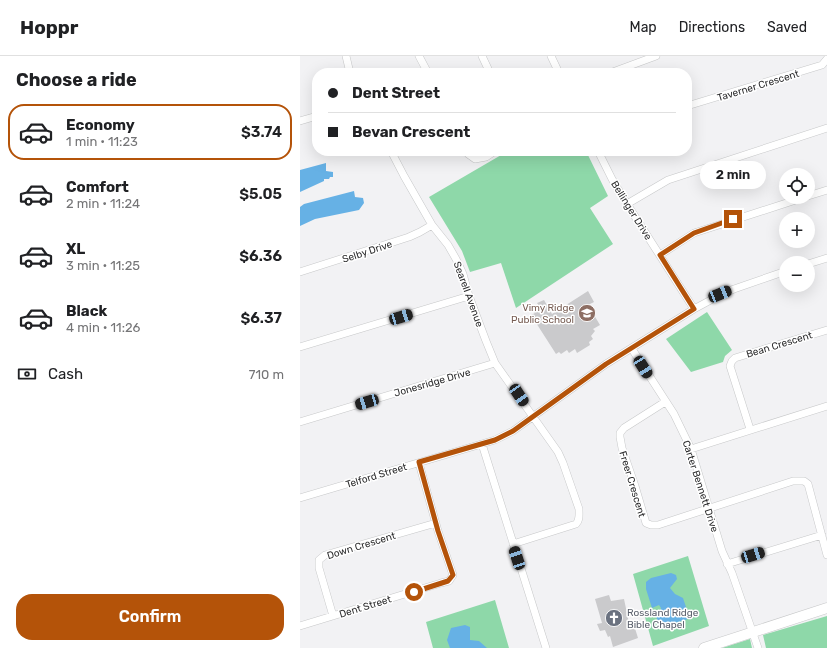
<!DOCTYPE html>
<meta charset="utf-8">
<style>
:root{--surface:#fff;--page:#f2f2f2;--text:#202124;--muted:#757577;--line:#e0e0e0;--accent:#b45309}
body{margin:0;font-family:Rubik,sans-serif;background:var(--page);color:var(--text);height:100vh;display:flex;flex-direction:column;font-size:15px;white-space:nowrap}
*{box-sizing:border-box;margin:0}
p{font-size:13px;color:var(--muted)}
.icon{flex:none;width:22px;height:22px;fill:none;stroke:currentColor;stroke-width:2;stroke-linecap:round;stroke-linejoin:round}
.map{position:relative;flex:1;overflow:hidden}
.details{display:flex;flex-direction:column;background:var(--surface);width:300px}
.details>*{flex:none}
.top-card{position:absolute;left:12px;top:12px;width:380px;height:88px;border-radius:16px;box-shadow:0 4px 16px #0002;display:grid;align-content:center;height:88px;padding:0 16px;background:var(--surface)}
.buttons{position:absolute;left:479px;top:112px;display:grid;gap:8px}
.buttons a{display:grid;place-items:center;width:36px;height:36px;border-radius:50%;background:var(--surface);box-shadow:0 4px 16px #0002;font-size:20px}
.end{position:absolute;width:18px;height:18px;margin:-9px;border:5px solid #b45309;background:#fff;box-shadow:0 0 0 2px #fff}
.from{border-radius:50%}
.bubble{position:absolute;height:28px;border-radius:14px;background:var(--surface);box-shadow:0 4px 16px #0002;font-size:13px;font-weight:600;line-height:28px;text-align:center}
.car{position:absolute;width:12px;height:24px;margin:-12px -6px;border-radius:5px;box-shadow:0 0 3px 1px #0007;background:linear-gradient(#222 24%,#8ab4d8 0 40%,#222 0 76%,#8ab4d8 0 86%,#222 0)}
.top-card b{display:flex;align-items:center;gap:14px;height:38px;font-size:15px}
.top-card b+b{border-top:1px solid var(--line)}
.top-card i{width:10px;height:10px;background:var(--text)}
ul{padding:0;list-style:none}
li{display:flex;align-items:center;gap:12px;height:56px;margin:0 8px 6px;padding:0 8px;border:2px solid transparent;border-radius:16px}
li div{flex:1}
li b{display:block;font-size:15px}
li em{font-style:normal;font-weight:600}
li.active{border-color:var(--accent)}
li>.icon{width:36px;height:36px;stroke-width:1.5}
h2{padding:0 16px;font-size:18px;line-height:48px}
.pay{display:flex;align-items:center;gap:10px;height:44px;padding:0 16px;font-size:15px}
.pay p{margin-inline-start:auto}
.action{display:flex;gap:8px;margin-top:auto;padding:8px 16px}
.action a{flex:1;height:46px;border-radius:16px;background:var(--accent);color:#fff;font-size:16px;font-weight:600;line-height:46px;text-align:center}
header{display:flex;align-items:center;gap:24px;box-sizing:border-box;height:56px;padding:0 20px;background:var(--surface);border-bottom:1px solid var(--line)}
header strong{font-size:19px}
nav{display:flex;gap:22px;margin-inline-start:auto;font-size:14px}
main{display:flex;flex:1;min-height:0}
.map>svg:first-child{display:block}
.green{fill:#8ed8a9}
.water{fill:#66b1e5}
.building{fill:#cacacc}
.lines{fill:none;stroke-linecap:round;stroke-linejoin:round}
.street-casing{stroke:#c7c8c9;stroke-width:8}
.secondary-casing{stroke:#c7c8c9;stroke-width:11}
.street{stroke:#fff;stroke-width:7}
.secondary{stroke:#fff;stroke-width:10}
.route{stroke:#b45309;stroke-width:5}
.labels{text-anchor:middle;stroke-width:3;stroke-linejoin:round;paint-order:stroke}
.street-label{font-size:10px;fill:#2b2b2c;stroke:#fff}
.education-label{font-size:10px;fill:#785e54;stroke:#fff;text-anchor:end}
.worship-label{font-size:10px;fill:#5b616d;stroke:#fff;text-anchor:start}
</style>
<header>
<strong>Hoppr</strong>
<nav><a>Map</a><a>Directions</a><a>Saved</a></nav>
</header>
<main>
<section class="details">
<h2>Choose a ride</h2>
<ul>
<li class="active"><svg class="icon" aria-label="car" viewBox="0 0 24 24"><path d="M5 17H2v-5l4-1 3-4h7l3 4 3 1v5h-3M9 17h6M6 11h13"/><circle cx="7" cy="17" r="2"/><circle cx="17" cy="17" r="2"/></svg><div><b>Economy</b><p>1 min · 11:23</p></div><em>$3.74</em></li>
<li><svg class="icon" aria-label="car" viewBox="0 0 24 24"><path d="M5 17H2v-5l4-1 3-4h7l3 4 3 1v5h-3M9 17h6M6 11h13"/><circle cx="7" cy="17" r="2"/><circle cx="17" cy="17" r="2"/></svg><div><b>Comfort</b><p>2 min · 11:24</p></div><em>$5.05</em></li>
<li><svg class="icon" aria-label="car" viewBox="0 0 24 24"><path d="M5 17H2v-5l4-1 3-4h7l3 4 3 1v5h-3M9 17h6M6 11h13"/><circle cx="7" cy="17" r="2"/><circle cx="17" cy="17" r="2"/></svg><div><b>XL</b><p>3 min · 11:25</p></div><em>$6.36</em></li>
<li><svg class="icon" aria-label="car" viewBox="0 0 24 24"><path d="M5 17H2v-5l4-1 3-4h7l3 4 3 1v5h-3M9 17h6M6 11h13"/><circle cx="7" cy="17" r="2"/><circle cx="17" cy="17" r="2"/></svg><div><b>Black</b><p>4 min · 11:26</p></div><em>$6.37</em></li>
</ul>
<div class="pay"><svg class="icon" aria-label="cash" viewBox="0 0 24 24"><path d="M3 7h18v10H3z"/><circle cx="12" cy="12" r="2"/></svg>Cash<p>710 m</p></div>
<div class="action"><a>Confirm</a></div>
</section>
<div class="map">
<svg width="527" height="592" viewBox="0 0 527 592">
<rect width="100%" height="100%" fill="#f2f2f4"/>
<!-- green -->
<path class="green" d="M208,95h78l22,45 -18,12 23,36 -97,64 -15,-45 -31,9 -8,-21 -33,-54z
M407,256l25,38 -7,6 -2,6 -32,10 -25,-33z
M388,500l21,70 -56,20 -20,-72z
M195,544l14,48h-76l-7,-26z
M527,560v32h-61l-3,-13z
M450,583l2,9h-30z"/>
<!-- water -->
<path class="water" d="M26,107v8l7,1v5h-3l-1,2h-5v2l-24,11v-22z
M54,135l1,6 8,1 1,5 -5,7 -44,9 -15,7v-19l4,-3z
M371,517l5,2 1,4 -7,9 5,6 8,4 6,18 -1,3 -19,6h-10l-3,-9 4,-5 1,-3 -2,-3 -7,3 -6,-19v-7l5,-4z
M165,569l5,2v13l9,1 8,7h-37l-3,-8 4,-12z"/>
<!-- building -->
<path class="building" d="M288,235l6,11 -6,3 12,20 -7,4 2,2 -4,5 2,3 -4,3 1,3 -13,8 -2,-4 -6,4 -2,-3 -6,4 -2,-2 -3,2 -25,-39 4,-2 -3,-3 7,-4 -2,-3 7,-3 8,14z
M309,539l2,6 13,-2 5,24 4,-1 5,16 -25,9 -3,-11 -2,1 -3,-7 -5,1 -3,-7 5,-1 -7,-24z"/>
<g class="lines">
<defs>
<path id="street" d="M46,0l4,17
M119,0l9,17
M182,0l8,17
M251,0l8,17
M310,17l46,-17
M387,50l135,-41 5,-6
M0,65l17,-5
M91,95l13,25 28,49 16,20 8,14 7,15 6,22 17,45 9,22 63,89 5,11 16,46c0,6 1,11 -3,15l-63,20
M167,95l1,3 7,5 11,-2 9,-6
M298,95l14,28 15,25 67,105
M508,140l19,-6
M327,148l41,-24 159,-52
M360,199l34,-22 111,-36
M508,208l19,-6
M0,216l109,-35 11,-5 12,-7
M0,291l169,-51
M332,293l42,65 17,35 31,102 10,22 26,75
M365,346l-41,26 -4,5v4l2,11 13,38 11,37 5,2h7l135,-44h11l4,3 19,71
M0,366l195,-59
M450,373l-20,-63 2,-5 3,-3 92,-28
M182,388l64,204
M391,393l136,-43
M0,442l195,-58 18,-9 93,-67 88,-55 26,-14 14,-6 52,-18
M427,508l95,-29
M33,560l-14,-48v-8l6,-5 111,-32
M0,570l141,-43 8,-2 4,-6 -15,-44 -19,-68"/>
<path id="secondary" d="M404,592l123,-40"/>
</defs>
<!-- street casing -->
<use href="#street" class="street-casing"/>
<!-- secondary casing -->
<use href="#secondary" class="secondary-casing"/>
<!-- street -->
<use href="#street" class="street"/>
<!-- secondary -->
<use href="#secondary" class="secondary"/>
</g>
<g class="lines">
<!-- route -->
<path class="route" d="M114,536l34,-11 5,-6 -15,-44 -19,-69 76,-22 18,-9 93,-67 88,-55 -34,-54 34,-22 39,-14"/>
</g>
<!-- icons -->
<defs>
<symbol id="school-disc" viewBox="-11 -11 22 22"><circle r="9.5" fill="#8d6e63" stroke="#fff"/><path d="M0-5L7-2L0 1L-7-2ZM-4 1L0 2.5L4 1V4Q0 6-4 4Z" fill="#fff"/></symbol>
<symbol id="church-disc" viewBox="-11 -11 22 22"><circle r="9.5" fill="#6b7280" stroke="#fff"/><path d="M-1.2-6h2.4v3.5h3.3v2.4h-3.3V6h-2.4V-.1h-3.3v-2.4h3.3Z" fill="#fff"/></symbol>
</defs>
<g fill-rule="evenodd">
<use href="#school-disc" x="277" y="247" width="20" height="20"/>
<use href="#church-disc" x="304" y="552" width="20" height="20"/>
</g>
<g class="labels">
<!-- street labels -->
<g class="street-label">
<text transform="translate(458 29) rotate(-17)" y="4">Taverner Crescent</text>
<text transform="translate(332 154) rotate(58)" y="4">Bellinger Drive</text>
<text transform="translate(67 195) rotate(-18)" y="4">Selby Drive</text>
<text transform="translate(169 238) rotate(70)" y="4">Searell Avenue</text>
<text transform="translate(479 288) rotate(-17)" y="4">Bean Crescent</text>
<text transform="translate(132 326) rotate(-16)" y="4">Jonesridge Drive</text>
<text transform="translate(76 419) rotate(-17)" y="4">Telford Street</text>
<text transform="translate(333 428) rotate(73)" y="4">Freer Crescent</text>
<text transform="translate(401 430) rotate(72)" y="4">Carter Bennett Drive</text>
<text transform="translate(61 489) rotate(-17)" y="4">Down Crescent</text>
<text transform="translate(65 550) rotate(-17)" y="4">Dent Street</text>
</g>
<!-- education labels -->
<g class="education-label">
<text x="274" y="255">Vimy Ridge<tspan x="274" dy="12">Public School</tspan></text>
</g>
<!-- worship labels -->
<g class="worship-label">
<text x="327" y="560">Rossland Ridge<tspan x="327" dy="12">Bible Chapel</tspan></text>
</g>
</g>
</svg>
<div class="buttons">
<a><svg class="icon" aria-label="locate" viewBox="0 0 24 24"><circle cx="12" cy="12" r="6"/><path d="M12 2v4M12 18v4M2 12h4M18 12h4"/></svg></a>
<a>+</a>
<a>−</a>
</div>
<i class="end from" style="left:114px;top:536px"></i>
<i class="end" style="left:433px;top:163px"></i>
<div class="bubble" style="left:400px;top:105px;width:66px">2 min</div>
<i class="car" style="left:420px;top:238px;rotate:68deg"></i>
<i class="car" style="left:101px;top:261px;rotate:73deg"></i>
<i class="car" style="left:343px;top:311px;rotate:148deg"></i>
<i class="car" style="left:219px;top:339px;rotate:146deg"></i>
<i class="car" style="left:67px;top:346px;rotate:254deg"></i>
<i class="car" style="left:453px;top:499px;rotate:73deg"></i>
<i class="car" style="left:217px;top:502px;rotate:342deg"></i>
<div class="top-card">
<b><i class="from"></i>Dent Street</b>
<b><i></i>Bevan Crescent</b>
</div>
</div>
</main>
